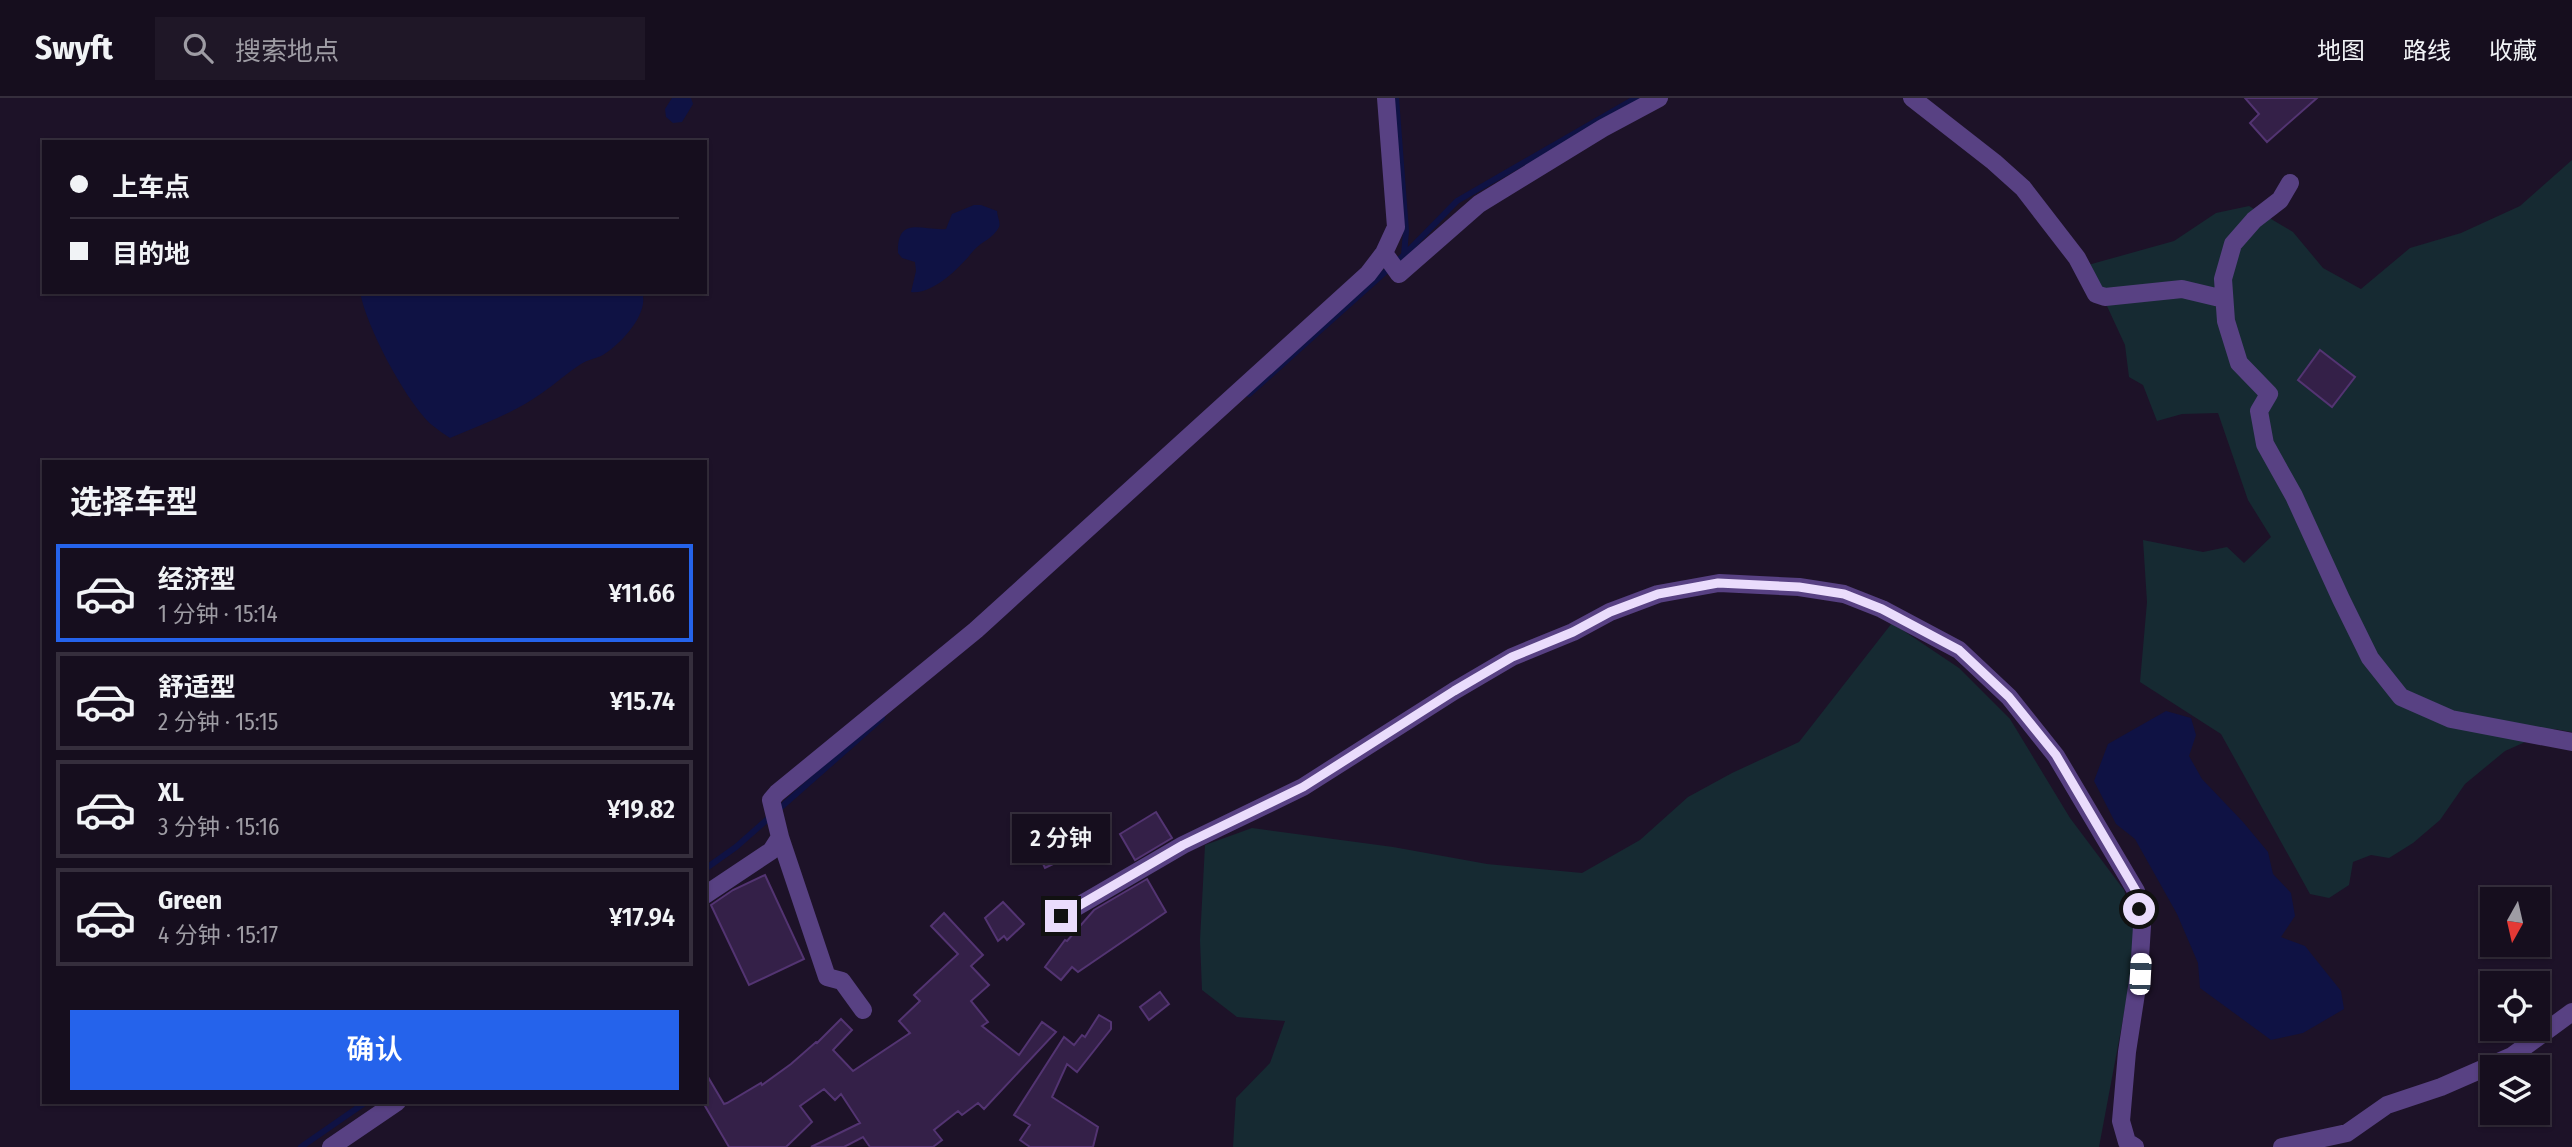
<!DOCTYPE html>
<html lang="zh">
<meta charset="utf-8">
<style>
:root{--surface:#160e1e;--page:#1f1727;--text:#f1f3f6;--muted:#9e9ca4;--line:#352e3c;--accent:#2563eb}
body{margin:0;font-family:"Fira Sans Condensed","Noto Sans SC",sans-serif;background:var(--page);color:var(--text);height:100vh;display:flex;flex-direction:column;font-size:26px;white-space:nowrap}
*{box-sizing:border-box;margin:0}
p{font-size:23px;color:var(--muted)}
.icon{flex:none;width:38px;height:38px;fill:none;stroke:currentColor;stroke-width:2;stroke-linecap:round;stroke-linejoin:round}
.map{position:relative;flex:1;overflow:hidden}
.details{position:absolute;left:42px;top:362px;width:665px;height:644px;display:flex;flex-direction:column;background:var(--surface);border-radius:0px;box-shadow:0 2px 5px #0004,0 0 0 2px var(--line)}
.details>*{flex:none}
.banner{position:absolute;left:42px;top:42px;width:665px;height:154px;border-radius:0px;box-shadow:0 2px 5px #0004,0 0 0 2px var(--line);display:grid;align-content:center;height:154px;padding:0 28px;background:var(--surface)}
.needle{width:46px;rotate:188deg}
.tools{position:absolute;left:2480px;top:789px;display:grid;gap:14px}
.tools a{display:grid;place-items:center;width:70px;height:70px;border-radius:0px;background:var(--surface);box-shadow:0 2px 5px #0004,0 0 0 2px var(--line);font-size:35px}
.end{position:absolute;width:32px;height:32px;margin:-16px;border:9px solid #eadcfc;background:#111;box-shadow:0 0 0 4px #111}
.from{border-radius:50%}
.bubble{position:absolute;height:49px;border-radius:0px;background:var(--surface);box-shadow:0 2px 5px #0004,0 0 0 2px var(--line);font-size:23px;font-weight:600;line-height:49px;text-align:center}
.car{position:absolute;width:21px;height:42px;margin:-21px -10px;border-radius:9px;box-shadow:0 0 5px 2px #0007;background:linear-gradient(#fff 24%,#345 0 40%,#fff 0 76%,#345 0 86%,#fff 0)}
.banner b{display:flex;align-items:center;gap:24px;height:66px;font-size:26px}
.banner b+b{border-top:2px solid var(--line)}
.banner i{width:18px;height:18px;background:var(--text)}
ul{padding:0;list-style:none}
li{display:flex;align-items:center;gap:21px;height:98px;margin:0 14px 10px;padding:0 14px;border:4px solid var(--line);border-radius:0px}
li div{flex:1}
li b{display:block;font-size:26px}
li em{font-style:normal;font-weight:600}
li.active{border-color:var(--accent)}
li>.icon{width:63px;height:63px;stroke-width:1.5}
h2{padding:0 28px;font-size:32px;line-height:84px}
.action{display:flex;gap:14px;margin-top:auto;padding:14px 28px}
.action a{flex:1;height:80px;border-radius:0px;background:var(--accent);color:#fff;font-size:28px;font-weight:600;line-height:80px;text-align:center}
header{display:flex;align-items:center;gap:42px;box-sizing:border-box;height:98px;padding:0 35px;background:var(--surface);border-bottom:2px solid var(--line)}
header strong{font-size:33px}
nav{display:flex;gap:38px;margin-inline-start:auto;font-size:24px}
.search{width:490px;height:63px;background:var(--page);display:flex;align-items:center;gap:18px;box-sizing:border-box;padding:0 24px;border-radius:0px;color:var(--muted);font-size:26px}
.map>svg:first-child{display:block}
.green{fill:#162a32}
.water{fill:#0f1244}
.lines{fill:none;stroke-linecap:round;stroke-linejoin:round}
.stream{stroke:#0f1244;stroke-width:6}
.building{fill:#342048;stroke:#533472;stroke-width:2}
.minor{stroke:#584183;stroke-width:18}
.route{stroke:#eadcfc;stroke-width:9}
</style>
<header>
<strong>Swyft</strong>
<div class="search"><svg class="icon" aria-label="search" viewBox="0 0 24 24"><circle cx="10" cy="10" r="6"/><path d="M15 15l6 6"/></svg>搜索地点</div>
<nav><a>地图</a><a>路线</a><a>收藏</a></nav>
</header>
<div class="map">
<svg width="2572" height="1049" viewBox="0 0 2572 1049">
<rect width="100%" height="100%" fill="#1d1228"/>
<!-- green -->
<path class="green" d="M2572,62v572l-18,-3 -49,22 -40,33 -25,36 -27,23 -24,15 -18,-3 -18,7 -4,23 -20,13 -19,-4 -89,-160 -81,-52 7,-80 -4,-62 60,12 24,-5 17,16 27,-26 -23,-37 -30,-87 -36,1 -25,7 -14,-36 -14,-8 -4,-32 -37,-80 86,-24 42,-28 33,-7 44,26 30,36 38,21 49,-41 51,-15 59,-27z
M1892,525l67,45 51,51 60,99 54,72 11,39 -3,42 -33,176h-866l3,-49 34,-35 15,-42 -48,-4 -35,-27 -2,-50 5,-95 47,-17 141,19 94,17 95,9 58,-33 48,-43 44,-24 67,-31z"/>
<!-- water -->
<path class="water" d="M672,0h19l2,6 -11,18 -9,1 -7,-6 -1,-8z
M974,107h7l16,6c0,5 4,12 2,16 -5,11 -18,15 -25,23 -12,15 -40,45 -63,42l5,-21 -1,-9 -13,-4 -4,-5c-1,-38 24,-22 48,-24l6,-15z
M360,194h282c8,22 -23,54 -41,64 -7,3 -14,4 -20,8 -14,9 -26,20 -39,29 -28,20 -61,32 -92,45 -6,-4 -12,-8 -18,-13 -26,-23 -66,-99 -72,-133z
M2166,613l25,7 5,17 -7,21 13,23 41,43 25,30 5,22 18,19 4,23 -14,21 24,9 36,45 3,18 -41,24 -32,7 -71,-52 -2,-25 -21,-49 -42,-75 -19,-15 -22,-43 14,-37z"/>
<g class="lines">
<!-- stream -->
<path class="stream" d="M1405,156l52,-53 179,-103
M1249,296l155,-139 2,-24 -10,-133
M705,771l31,-22 146,-129
M301,1049l65,-45"/>
</g>
<!-- building -->
<path class="building" d="M2245,0h72l-50,44 -17,-19 9,-9z
M2320,252l35,27 -23,30 -34,-27z
M1156,714l16,26 -37,22 -15,-26z
M1097,720l11,20 -63,30 -10,-21z
M765,777l39,84 -55,26 -38,-80 22,-15z
M1147,781l19,33 -88,60 -6,-5 -11,13 -16,-13 20,-27 2,1 27,-31z
M1003,804l21,22 -17,16 -3,-4 -6,5 -13,-23z
M944,815l39,42 -12,11 18,19 -18,16 17,21 -6,4 37,29 23,-33 14,10 -72,77 -6,-6 -16,12 -4,-4 -24,19 8,10 -9,7h-63l-7,-10 -19,10h-33l49,-24 -19,-29 -6,6 -11,-11 -24,17 12,16 -26,25h-57l-24,-41v-34l19,32 3,-1 34,-20 1,2 29,-21 25,-22 1,1 24,-24 11,11 -19,20 20,21 57,-38 -11,-12 21,-20 -6,-6 44,-41 -27,-28z
M1160,894l9,12 -20,16 -9,-13z
M1099,917l12,7v7l-34,43 -10,-8 -15,33 46,30 -5,20h-63l-10,-7 10,-15 -16,-10 50,-78 10,8 8,-10 3,2z"/>
<g class="lines">
<!-- minor -->
<path class="minor" d="M1912,0l82,64 29,26 54,70 19,36 9,3 77,-8 42,10
M2290,85l-10,17 -26,20 -21,24 -10,35 3,42 13,42 30,31 -10,17 6,33 29,52 47,103 29,59 31,39 50,22 121,23
M1384,155l15,21 80,-70 124,-76 56,-30
M780,739l47,140 15,4 21,29
M705,797l66,-44 9,-14 -9,-37 6,-7 199,-163 392,-356 16,-21 12,-26 -10,-129
M1061,818l122,-71 120,-58 151,-96 58,-34 61,-25 37,-20 48,-18 61,-11 80,4 45,7 38,15 77,41 50,47 47,59 80,135 6,35 -3,48 -12,78 -6,69 6,21 8,5
M331,1049l66,-45
M2282,1049l65,-14 40,-28 54,-18 71,-31 60,-44"/>
</g>
<g class="lines">
<!-- route -->
<path class="route" d="M1061,818l122,-71 120,-58 151,-96 58,-34 61,-25 37,-20 48,-18 60,-11 81,4 45,7 38,15 77,41 50,47 47,58 80,136 3,18"/>
</g>
</svg>
<div class="tools">
<a><svg class="needle" viewBox="-14 -14 28 28"><path d="M0-13l5 13h-10z" fill="#e53935"/><path d="M0 13l5-13h-10z" fill="#9e9ca4"/></svg></a>
<a><svg class="icon" aria-label="locate" viewBox="0 0 24 24"><circle cx="12" cy="12" r="6"/><path d="M12 2v4M12 18v4M2 12h4M18 12h4"/></svg></a>
<a><svg class="icon" aria-label="layers" viewBox="0 0 24 24"><path d="M12 4l9 5-9 5-9-5zM3 14l9 5 9-5"/></svg></a>
</div>
<i class="end from" style="left:2139px;top:811px"></i>
<i class="end" style="left:1061px;top:818px"></i>
<div class="bubble" style="left:1012px;top:716px;width:98px">2 分钟</div>
<i class="car" style="left:2140px;top:876px;rotate:3deg"></i>
<div class="banner">
<b><i class="from"></i>上车点</b>
<b><i></i>目的地</b>
</div>
<section class="details">
<h2>选择车型</h2>
<ul>
<li class="active"><svg class="icon" aria-label="car" viewBox="0 0 24 24"><path d="M5 17H2v-5l4-1 3-4h7l3 4 3 1v5h-3M9 17h6M6 11h13"/><circle cx="7" cy="17" r="2"/><circle cx="17" cy="17" r="2"/></svg><div><b>经济型</b><p>1 分钟 · 15:14</p></div><em>¥11.66</em></li>
<li><svg class="icon" aria-label="car" viewBox="0 0 24 24"><path d="M5 17H2v-5l4-1 3-4h7l3 4 3 1v5h-3M9 17h6M6 11h13"/><circle cx="7" cy="17" r="2"/><circle cx="17" cy="17" r="2"/></svg><div><b>舒适型</b><p>2 分钟 · 15:15</p></div><em>¥15.74</em></li>
<li><svg class="icon" aria-label="car" viewBox="0 0 24 24"><path d="M5 17H2v-5l4-1 3-4h7l3 4 3 1v5h-3M9 17h6M6 11h13"/><circle cx="7" cy="17" r="2"/><circle cx="17" cy="17" r="2"/></svg><div><b>XL</b><p>3 分钟 · 15:16</p></div><em>¥19.82</em></li>
<li><svg class="icon" aria-label="car" viewBox="0 0 24 24"><path d="M5 17H2v-5l4-1 3-4h7l3 4 3 1v5h-3M9 17h6M6 11h13"/><circle cx="7" cy="17" r="2"/><circle cx="17" cy="17" r="2"/></svg><div><b>Green</b><p>4 分钟 · 15:17</p></div><em>¥17.94</em></li>
</ul>
<div class="action"><a>确认</a></div>
</section>
</div>
